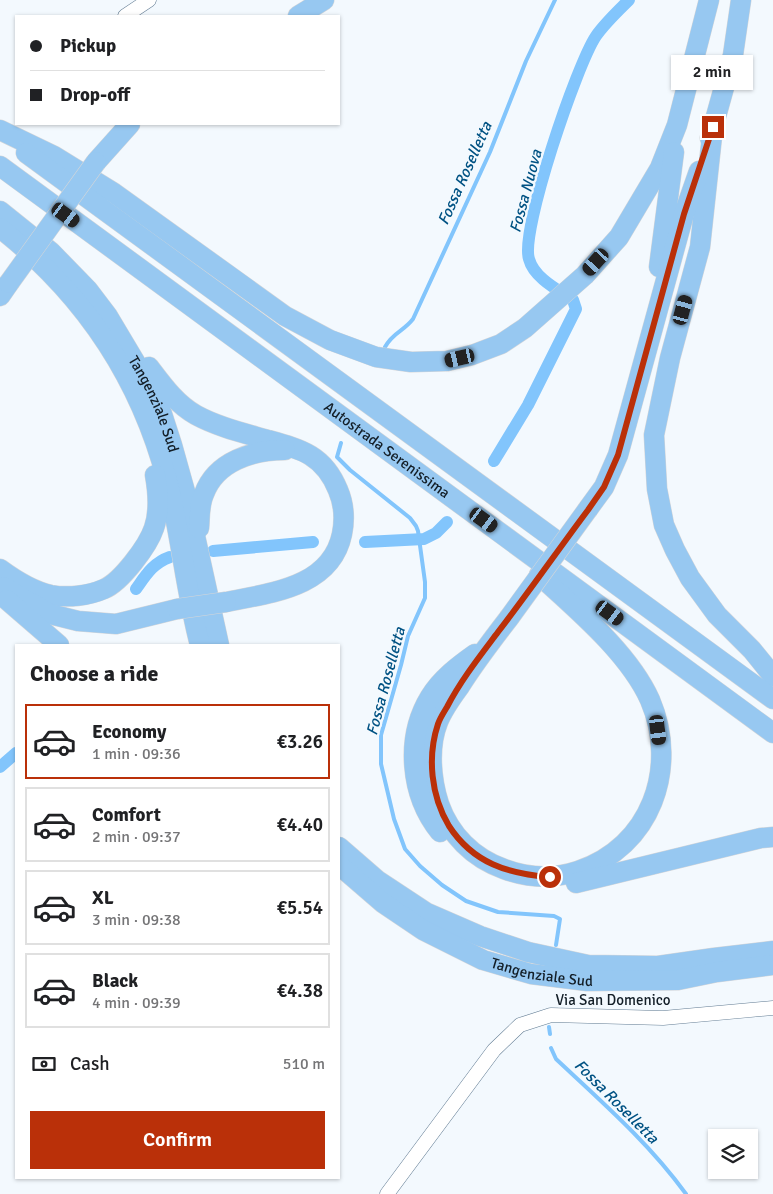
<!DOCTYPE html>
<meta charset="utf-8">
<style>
:root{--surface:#fff;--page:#f6f6f6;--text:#202124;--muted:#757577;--line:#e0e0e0;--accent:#ba3009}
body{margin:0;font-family:Signika,sans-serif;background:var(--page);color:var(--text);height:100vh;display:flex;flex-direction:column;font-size:19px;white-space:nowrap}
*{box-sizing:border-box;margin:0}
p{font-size:16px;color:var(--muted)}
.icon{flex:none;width:28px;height:28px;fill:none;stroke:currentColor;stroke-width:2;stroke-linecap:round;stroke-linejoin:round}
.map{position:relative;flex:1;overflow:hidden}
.sheet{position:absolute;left:15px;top:644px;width:325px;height:535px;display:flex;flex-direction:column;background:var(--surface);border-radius:0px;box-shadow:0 1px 4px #0004}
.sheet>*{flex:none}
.guide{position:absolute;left:15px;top:15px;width:325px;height:110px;border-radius:0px;box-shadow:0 1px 4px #0004;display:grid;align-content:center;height:110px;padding:0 15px;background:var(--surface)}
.tools{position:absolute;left:708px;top:1129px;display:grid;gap:10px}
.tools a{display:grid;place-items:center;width:50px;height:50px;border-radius:0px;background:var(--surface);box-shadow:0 1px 4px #0004;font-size:25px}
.end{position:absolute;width:22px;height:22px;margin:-11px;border:6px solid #ba3009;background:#fff;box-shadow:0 0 0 2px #fff}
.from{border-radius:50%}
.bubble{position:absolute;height:35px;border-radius:0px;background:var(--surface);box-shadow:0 1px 4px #0004;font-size:16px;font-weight:600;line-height:35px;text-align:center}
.car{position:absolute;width:15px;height:30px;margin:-15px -8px;border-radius:6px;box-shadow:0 0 4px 1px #0007;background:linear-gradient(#222 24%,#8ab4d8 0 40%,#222 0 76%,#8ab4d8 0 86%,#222 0)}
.guide b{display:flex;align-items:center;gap:18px;height:48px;font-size:19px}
.guide b+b{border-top:1px solid var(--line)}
.guide i{width:12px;height:12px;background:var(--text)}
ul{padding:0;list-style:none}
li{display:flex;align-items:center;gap:15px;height:75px;margin:0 10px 8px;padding:0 5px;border:2px solid var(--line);border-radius:0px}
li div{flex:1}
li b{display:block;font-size:19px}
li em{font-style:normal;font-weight:600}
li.on{border-color:var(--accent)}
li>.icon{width:45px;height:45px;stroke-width:1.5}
h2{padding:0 15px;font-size:22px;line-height:60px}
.pay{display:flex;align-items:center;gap:12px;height:55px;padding:0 15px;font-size:19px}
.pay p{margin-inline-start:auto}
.primary-button{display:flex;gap:10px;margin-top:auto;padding:10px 15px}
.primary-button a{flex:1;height:58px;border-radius:0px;background:var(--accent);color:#fff;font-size:20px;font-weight:600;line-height:58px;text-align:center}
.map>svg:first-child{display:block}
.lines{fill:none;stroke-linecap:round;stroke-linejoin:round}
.stream{stroke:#82c5fc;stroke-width:4}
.canal{stroke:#82c5fc;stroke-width:12}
.minor-casing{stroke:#627c93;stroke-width:15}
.highway-casing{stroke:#d5d6d8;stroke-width:21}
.minor{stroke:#fff;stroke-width:14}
.highway{stroke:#97c8f1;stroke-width:20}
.highway-bridge-casing{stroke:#d5d6d8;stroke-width:21;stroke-linecap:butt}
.highway-bridge{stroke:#97c8f1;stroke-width:20}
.route{stroke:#ba3009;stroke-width:6}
.labels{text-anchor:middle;stroke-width:4.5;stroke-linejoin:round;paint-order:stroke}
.street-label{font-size:15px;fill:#131e27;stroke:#f3f9fe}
.water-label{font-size:16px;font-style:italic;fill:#005283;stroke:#f3f9fe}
</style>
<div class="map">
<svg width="773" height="1194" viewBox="0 0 773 1194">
<rect width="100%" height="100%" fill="#f3f9fe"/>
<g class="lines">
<!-- stream -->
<path class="stream" d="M385,347c8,-15 18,-15 28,-28l77,-167 36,-91 29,-61
M341,443l-4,14 13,13 60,48 6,8 2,5 7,51v16l-17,38 -7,29 -20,70v29l13,55 11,30 15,17 22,19 24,16 32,11 56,4 6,3 -4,26
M549,1027l1,7
M551,1048l5,11c46,43 93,84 130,135"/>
<!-- canal -->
<path class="canal" d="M494,461l34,-56 48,-96 -3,-9c-15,-10 -39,-22 -44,-41 -9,-28 48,-195 67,-223 9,-13 22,-25 33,-36
M365,542l59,-3 12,-6 11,-11
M213,551l100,-9
M136,589c10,-14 17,-26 34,-32
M0,767l16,-14"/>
<defs>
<path id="minor" d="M125,16l24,-16
M387,1194l107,-144 26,-25 31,-10 112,3 110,-10"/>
<g id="highway">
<path d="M298,16l26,-16"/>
<path d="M713,127l-13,120 -30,111 -16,77 3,54 7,36 11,25 15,28 27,37 35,35 21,26"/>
<path d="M0,130l54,26 60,37 171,123 45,24 46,17 35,5 36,-1 25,-6 29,-11 24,-16 60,-53 34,-38 41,-69 17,-43 32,-125"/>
<path d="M710,138l23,-83 8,-55"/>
<path d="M26,153l747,546"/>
<path d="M96,162l34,-38"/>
<path id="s1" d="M0,166l773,567"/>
<path id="s2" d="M0,211l51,41 37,38 19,25 40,67 15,32 10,31 14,50 33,150"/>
<path d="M0,228c89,70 146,158 171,269 11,49 16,99 29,148"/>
<path d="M659,267l15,-115"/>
<path d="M0,296l9,-13"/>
<path d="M149,367c13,17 27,37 47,48 22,12 48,18 72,25 33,9 56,15 70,50 6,14 7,29 4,44 -11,54 -73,59 -116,68"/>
<path d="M588,509l16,-22 14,-32 66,-241 15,-43"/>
<path d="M199,528c1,-11 0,-23 5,-34 12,-33 49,-44 81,-44"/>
<path d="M0,569c15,11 32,22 51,26 17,3 37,1 53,-6 17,-7 44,-43 50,-61 6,-17 4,-36 1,-53"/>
<path d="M4,587l46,27 28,7 38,3 61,-15"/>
<path d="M7,600l52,45"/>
<path d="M509,618c-17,22 -34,44 -49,68 -8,11 -17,23 -22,36 -10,25 -7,57 1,82 11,31 34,54 65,65 24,9 50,10 74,2 73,-24 101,-103 72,-171 -21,-47 -74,-91 -111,-125"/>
<path d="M440,832c-30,-37 -35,-94 -10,-135 11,-18 28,-31 45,-43"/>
<path d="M339,847l38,33 50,33 53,23 48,16 60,13 70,1 56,-8 59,-7"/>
<path id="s3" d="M339,865l44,38 40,27 60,30 48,14 56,7 91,-1 39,-8 56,-7"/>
<path d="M576,883l185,-45 12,-1"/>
</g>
</defs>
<!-- minor casing -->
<use href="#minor" class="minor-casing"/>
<!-- highway casing -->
<use href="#highway" class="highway-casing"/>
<!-- minor -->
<use href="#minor" class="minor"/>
<!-- highway -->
<use href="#highway" class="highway"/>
<defs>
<path id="highway-bridge" d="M9,283l87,-121
M177,609l49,-7
M509,618l79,-109"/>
</defs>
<!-- highway-bridge casing -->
<use href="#highway-bridge" class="highway-bridge-casing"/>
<!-- highway-bridge -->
<use href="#highway-bridge" class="highway-bridge"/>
</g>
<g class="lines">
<!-- route -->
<path class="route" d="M550,877c-42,-3 -77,-14 -101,-51 -18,-30 -22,-69 -11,-102 2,-6 6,-12 9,-17 14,-27 33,-51 51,-75 31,-40 60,-82 90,-122l16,-23 14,-32 66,-241 29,-87"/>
</g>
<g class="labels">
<!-- street labels -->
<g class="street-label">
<text dy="5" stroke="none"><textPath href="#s2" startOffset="251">Tangenziale Sud</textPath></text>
<text dy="5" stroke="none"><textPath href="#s1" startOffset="480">Autostrada Serenissima</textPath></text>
<text dy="5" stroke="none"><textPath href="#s3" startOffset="234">Tangenziale Sud</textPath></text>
<text x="613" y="1005">Via San Domenico</text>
</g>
<!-- water labels -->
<g class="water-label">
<text transform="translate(464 173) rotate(-66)" y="6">Fossa Roselletta</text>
<text transform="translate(525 191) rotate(-75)" y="6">Fossa Nuova</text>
<text transform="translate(385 681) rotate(-75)" y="6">Fossa Roselletta</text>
<text transform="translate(617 1101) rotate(45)" y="6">Fossa Roselletta</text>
</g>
</g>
</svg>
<div class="tools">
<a><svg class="icon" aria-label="layers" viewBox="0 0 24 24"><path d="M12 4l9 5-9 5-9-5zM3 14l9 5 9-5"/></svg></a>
</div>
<i class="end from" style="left:550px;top:877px"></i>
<i class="end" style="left:713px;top:127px"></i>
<div class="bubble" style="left:671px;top:55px;width:82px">2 min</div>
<i class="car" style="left:66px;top:215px;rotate:126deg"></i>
<i class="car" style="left:596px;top:262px;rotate:222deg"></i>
<i class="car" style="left:683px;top:310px;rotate:15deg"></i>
<i class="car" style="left:460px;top:358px;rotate:257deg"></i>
<i class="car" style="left:484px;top:520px;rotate:126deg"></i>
<i class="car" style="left:610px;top:613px;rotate:126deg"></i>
<i class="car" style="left:658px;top:730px;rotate:173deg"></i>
<div class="guide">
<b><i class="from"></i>Pickup</b>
<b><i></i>Drop-off</b>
</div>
<section class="sheet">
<h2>Choose a ride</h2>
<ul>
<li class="on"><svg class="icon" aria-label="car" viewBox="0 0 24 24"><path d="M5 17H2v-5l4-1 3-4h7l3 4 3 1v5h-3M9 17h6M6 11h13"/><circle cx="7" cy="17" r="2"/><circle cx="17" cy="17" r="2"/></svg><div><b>Economy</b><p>1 min · 09:36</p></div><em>€3.26</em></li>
<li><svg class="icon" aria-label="car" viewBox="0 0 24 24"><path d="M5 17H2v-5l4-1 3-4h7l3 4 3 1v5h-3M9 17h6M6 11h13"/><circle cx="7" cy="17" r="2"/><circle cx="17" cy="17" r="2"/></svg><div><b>Comfort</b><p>2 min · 09:37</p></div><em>€4.40</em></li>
<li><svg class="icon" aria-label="car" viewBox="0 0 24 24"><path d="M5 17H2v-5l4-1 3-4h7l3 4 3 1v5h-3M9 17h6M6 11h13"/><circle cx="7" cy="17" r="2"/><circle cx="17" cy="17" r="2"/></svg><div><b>XL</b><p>3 min · 09:38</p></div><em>€5.54</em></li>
<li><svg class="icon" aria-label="car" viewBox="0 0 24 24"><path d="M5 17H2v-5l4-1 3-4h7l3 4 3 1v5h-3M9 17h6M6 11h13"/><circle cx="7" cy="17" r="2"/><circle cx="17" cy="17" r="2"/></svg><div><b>Black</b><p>4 min · 09:39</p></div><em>€4.38</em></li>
</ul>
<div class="pay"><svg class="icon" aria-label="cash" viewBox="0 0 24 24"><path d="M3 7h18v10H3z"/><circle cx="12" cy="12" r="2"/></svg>Cash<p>510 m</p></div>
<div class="primary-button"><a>Confirm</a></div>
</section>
</div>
